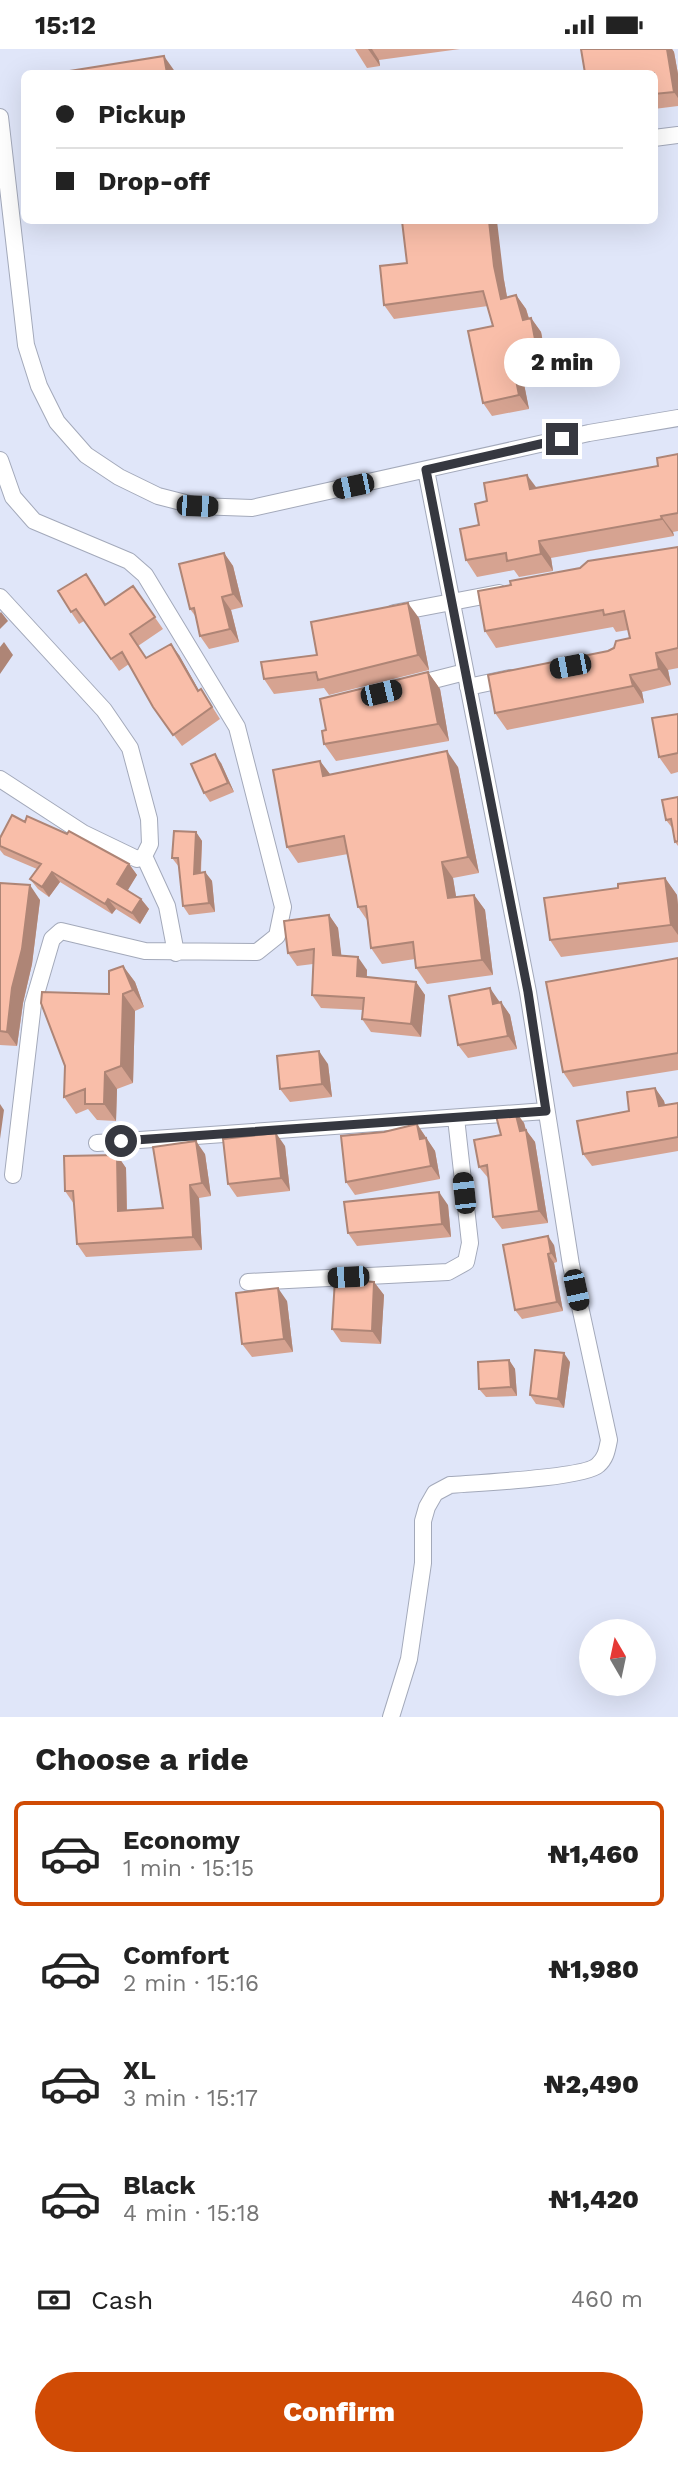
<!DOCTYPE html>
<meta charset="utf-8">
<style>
:root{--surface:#fff;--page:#f2f2f2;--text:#222;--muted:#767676;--line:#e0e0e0;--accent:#d04b05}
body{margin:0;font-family:"Work Sans",sans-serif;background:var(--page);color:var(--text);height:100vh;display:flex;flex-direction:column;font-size:26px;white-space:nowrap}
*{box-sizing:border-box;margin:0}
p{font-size:23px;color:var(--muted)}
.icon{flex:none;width:38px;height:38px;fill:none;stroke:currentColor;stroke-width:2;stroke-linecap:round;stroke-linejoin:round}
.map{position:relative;height:1668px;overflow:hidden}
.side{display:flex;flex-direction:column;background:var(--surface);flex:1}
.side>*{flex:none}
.banner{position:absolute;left:21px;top:21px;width:637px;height:154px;border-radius:10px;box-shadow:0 7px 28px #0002;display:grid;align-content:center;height:154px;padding:0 35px;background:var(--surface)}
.needle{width:46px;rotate:351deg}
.controls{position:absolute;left:579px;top:1570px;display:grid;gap:14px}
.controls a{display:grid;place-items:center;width:77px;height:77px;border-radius:50%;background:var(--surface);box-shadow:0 7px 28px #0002;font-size:35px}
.end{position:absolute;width:32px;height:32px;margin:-16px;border:9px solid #363840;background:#fff;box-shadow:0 0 0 4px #fff}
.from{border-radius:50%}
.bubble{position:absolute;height:49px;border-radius:24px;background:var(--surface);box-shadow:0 7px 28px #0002;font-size:23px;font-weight:800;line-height:49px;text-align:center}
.car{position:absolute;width:21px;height:42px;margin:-21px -10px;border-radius:9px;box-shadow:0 0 5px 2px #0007;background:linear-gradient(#222 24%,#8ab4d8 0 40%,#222 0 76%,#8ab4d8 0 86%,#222 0)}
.banner b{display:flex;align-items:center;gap:24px;height:66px;font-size:26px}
.banner b+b{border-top:2px solid var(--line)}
.banner i{width:18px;height:18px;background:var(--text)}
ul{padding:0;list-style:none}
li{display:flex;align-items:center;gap:21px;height:105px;margin:0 14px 10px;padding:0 21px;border:4px solid transparent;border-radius:10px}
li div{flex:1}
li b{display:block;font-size:26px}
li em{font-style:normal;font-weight:800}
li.current{border-color:var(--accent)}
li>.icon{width:63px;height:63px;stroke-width:1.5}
h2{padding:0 35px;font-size:32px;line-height:84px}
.pay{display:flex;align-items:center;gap:18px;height:77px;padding:0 35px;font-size:26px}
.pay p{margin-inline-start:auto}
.primary-button{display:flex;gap:14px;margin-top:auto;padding:14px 35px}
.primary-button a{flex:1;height:80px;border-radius:42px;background:var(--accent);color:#fff;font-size:28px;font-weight:800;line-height:80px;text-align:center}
.status{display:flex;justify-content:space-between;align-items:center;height:49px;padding:0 35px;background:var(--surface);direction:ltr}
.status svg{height:19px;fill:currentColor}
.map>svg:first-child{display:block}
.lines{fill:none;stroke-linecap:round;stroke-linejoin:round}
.minor-casing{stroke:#a3a9ba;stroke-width:18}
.minor{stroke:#fff;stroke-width:16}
.wall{fill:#d6a391}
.shaded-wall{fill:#ae8576}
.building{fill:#f9bea9;stroke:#ae8576;stroke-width:2}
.route{stroke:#363840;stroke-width:9}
</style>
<div class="status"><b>15:12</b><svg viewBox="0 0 49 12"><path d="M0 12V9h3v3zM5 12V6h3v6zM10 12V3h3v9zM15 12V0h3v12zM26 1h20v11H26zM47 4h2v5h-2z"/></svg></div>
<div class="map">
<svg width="678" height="1668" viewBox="0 0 678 1668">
<rect width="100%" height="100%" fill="#e0e6f9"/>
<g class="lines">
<defs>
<path id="minor" d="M0,68l26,228 13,41 18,36 29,33 33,22 39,19 39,10 55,2 337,-75 89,-15
M654,89l24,-3
M0,411l13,37 21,24 95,40 16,14 92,152 46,180 -6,29 -20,16 -112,-1 -84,-20 -9,8 -19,65 -20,171
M0,548l104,113 26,38 19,71 1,25 -6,12 -7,3 -54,-26 -83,-54
M394,564l105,-20
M414,636l51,-13
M468,638l42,-9
M144,807l23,50 9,47
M97,1094l449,-32
M248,1233l200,-10 18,-10 4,-19 -14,-125
M391,1668l18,-58 14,-96v-42l4,-14 8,-14 15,-8c25,-2 135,-7 148,-20 8,-7 9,-15 11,-25l-38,-175 -43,-273 -102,-522"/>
</defs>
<!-- minor casing -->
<use href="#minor" class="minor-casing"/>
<!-- minor -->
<use href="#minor" class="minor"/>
</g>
<!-- wall -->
<path class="wall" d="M355,0h105l-81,11 1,6 -13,2z
M581,0h91l2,3 4,22v32l-24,3v-36z
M407,214l97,17 3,18 9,-3 10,14 3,9h2l10,14 7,36 -26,6 7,35 -37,7 -9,-13 10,-77 -5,-20 -94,13 -10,-14z
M678,405v77l-5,1 1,4 -123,22 2,13 -34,6 -5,-7 -37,7 -11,-17 21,-59 49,-13 122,-22z
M678,498v121l-10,2 3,15 -29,7 2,11 -137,27 -12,-17 135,-75 -2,-8 -12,2 -3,-5 -117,21 -11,-17 26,-46 69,-17z
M224,504l9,13 10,41 -12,3 8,32 -30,7 -9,-13 -4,-19 -6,-8z
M94,536l12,19 27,-18 30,43 -25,17 8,12 33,-3 20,36 2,-2 19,30 -38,27 -29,-39 -24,-43 -10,7 -35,-50 -5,3 -8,-12z
M419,569l10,52 -100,25 -5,-7 -50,6 -10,-15 53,-24z
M428,623l12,17 9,52 -113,20 -12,-17z
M678,665v58l-7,2 -12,-17z
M320,712l10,13 128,-7 21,106 -26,5 3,19 18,-2 11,15 8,65 -66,9 -11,-16 -1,-9 -33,5 -11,-16 -4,-28 -9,-13 -10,-53 -50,9 -11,-16z
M221,714l13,29 -24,10 -6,-9z
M678,748v49l-3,-4 -2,-13 -7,-9z
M25,773l104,42 8,11 -10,15 14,9 8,10 -9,15 -24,-15 -4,5 -52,-32 -11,15 -11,-8 -8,-10 7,-10 -33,-14 -4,-5v-12z
M196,783l6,9 -1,32 4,-1 7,9 3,31 -26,3 -6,-9 -4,-39 -7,-9z
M665,829l12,17 1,10v37l-117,15 -11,-17 68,-52z
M0,834l40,17 -8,64 -9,39 -6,43 -17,-1z
M329,866l9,13 3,28 26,14v7l49,5 9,13 -4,42 -50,-5 -9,-13 1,-9 -42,-2 -9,-13 1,-31 -16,2 -9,-13z
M678,909v112l-105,17 -10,-15z
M123,917l12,16 9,25 -9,4 -2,72 -16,6 -1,32 -19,-1 -9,-11 -12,5 -12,-17 1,-31 44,-72z
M490,939l9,15 2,-1 9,13 7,34 -49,9 -10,-13z
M328,1015l4,33 -42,5 -10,-13z
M655,1039l9,13 1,4 13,-2v48l-86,15 -9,-12z
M515,1062l9,12 2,7 9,12 13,81 -46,6 -9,-12 -4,-38 -10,-12 22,-32z
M417,1075l18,27 5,28 -85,16 -9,-13 38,-50z
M285,1097l5,45 -53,6 -9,-13z
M205,1105l6,42 -12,2 3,52 -116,7 -9,-13 -3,-40 -9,-13 52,-36 9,13 1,42 36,-2z
M448,1156l3,32 -94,9 -9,-13z
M503,1196h51l3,17 -3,1 9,48 -41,8 -7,-9z
M374,1233l10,13 -3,49 -40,-2 -9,-13z
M287,1252l6,51 -41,5 -10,-13z
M509,1311l6,9 2,27 -31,1 -7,-8z
M570,1313l-6,46 -28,-4 -6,-9z"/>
<!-- shaded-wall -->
<path class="shaded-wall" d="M368,0h4l7,11 1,6z
M667,0h5l2,3 4,22v24l-4,-6z
M164,7l12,17h-9z
M489,172h8l7,59 6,33 -9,-14 -7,-33z
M516,246l10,14 7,24 -10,-13z
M531,269l10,14 7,36 -10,-13z
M512,311l10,14 7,35 -10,-14z
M527,426l12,16 -9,-2z
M661,467l12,16 1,4 -12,-17z
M539,492l12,17 2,13 -12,-17z
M224,504l9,13 10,41 -10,-13z
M222,548l9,13 8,32 -9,-13z
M408,554l11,15 10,52 -11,-15z
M1,563l7,9 -8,8v-16z
M4,593l9,13 -13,19v-27z
M171,595l8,11 27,48 -8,-12z
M656,604l12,17 3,15 -12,-16z
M428,623l12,17 9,52 -11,-17z
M630,626l12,17 2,11 -11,-17z
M447,702l11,16 21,106 -11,-16z
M215,705l6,9 13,29 -6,-9z
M320,712l12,16 -9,-1z
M196,783l6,9 -2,42 -6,-9z
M442,813l11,16 6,36 -11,-16z
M129,815l8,11 -12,20 -8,-11z
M52,823l8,10 -11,15 -7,-10z
M205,823l7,9 3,31 -6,-9z
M665,829l12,17 1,10v30l-7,-10z
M30,836l10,15 -8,64 -9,39 -6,43 -10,-14 5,-44z
M474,846l11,15 8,65 -11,-15z
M108,850l8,10 -4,5 -7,-10z
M141,850l8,10 -9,15 -8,-11z
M329,866l9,13 5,40 -10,-13z
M358,908l9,13 -1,19 -9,-13z
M123,917l12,16 9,25 -11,-17z
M416,933l9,13 -4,42 -10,-13z
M490,939l9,13 3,16 -9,-13z
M123,945l12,17 -2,72 -12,-17z
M501,953l9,13 7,34 -9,-13z
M319,1002l9,13 4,33 -10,-13z
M105,1023l12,17 -1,32 -12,-17z
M655,1039l9,13 4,18 -9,-13z
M0,1055l4,6 -4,29z
M515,1062l9,12 4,15 -2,-8 9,12 13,81 -9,-12z
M417,1075l18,27 5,28 -9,-13 -11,-27z
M276,1084l9,13 5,45 -9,-13z
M196,1092l9,13 6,42 -9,-13z
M117,1106l9,13 1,56 -9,-13z
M190,1136l9,13 3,52 -9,-13z
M439,1143l9,13 3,32 -9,-13z
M548,1187l6,9 3,17 -6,-9z
M548,1205l6,9 9,48 -6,-9z
M374,1233l10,13 -3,49 -9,-13z
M278,1239l9,13 6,51 -9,-13z
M564,1304l6,9 -6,46 -6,-9z
M509,1311l6,9 2,27 -6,-9z"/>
<!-- building -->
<path class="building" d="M581,0h86l7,43 -20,2v-21h-69z
M164,7l3,17h-110z
M402,172h87l5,45 7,33 15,-4 7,25 8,-2 7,37 -26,5 7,35 -36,8 -15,-72 25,-5 -10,-35 -99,14 -4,-39 27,-3z
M678,405v59l-17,3 1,3 -123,22 2,13 -34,7 -1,-8 -40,7 -6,-31 19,-4 -4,-21 12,-3 -3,-18 43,-8 3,14 128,-23 -1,-8z
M678,498v101l-22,5 3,16 -29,6 3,11 -138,27 -7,-38 120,-24 6,-3 2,-7 14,-3 -6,-27 -20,4 -1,-5 -118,21 -7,-40 33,-6 -1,-4 70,-13 8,-7z
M224,504l9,41 -11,3 8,32 -30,7 -6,-28 -4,1 -11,-45z
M86,525l19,31 28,-19 22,31 -25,17 16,24 25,-14 27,47 3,-2 11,18 -39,28 -20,-28 -31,-55 -11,7 -35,-50 -5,3 -13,-21z
M408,554l10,52 -100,25 -2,-8 -52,7 -3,-17 56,-7 -6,-33z
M428,623l10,52 -114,20 -2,-13 4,-1 -6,-31z
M678,665v39l-19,4 -7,-39z
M447,702l21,106 -26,5 6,36 26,-3 8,65 -66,8 -3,-26 -42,6 -5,-42 -8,1 -14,-71 -57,11 -14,-77 47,-9 3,15z
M215,705l13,29 -24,10 -13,-29z
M678,748v44l-3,1 -4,-23 -5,1 -4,-20z
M12,766l13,7 2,-6 40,18 2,-3 60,33 -12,20 24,15 -9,14 -24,-14 -3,5 -53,-32 -10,15 -12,-8 11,-15 -41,-18v-8z
M174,782l22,1 -2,42 11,-2 4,31 -26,3 -5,-48h-6z
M665,829l6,47 -121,15 -6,-42 74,-10v-4z
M0,834l30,2 -8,64 -10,39 -5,44 -7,-1z
M329,866l4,40 25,2 -1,19 59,6 -5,42 -49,-5 2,-21 -52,-3 2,-46 -26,4 -4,-32z
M678,909v95l-115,19 -17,-90z
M123,917l10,24 -10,4 -2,72 -16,6 -1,32h-19v-15l-21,8 1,-31 -24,-63 1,-11 67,2v-23z
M490,939l3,16 8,-2 7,34 -50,9 -9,-49z
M319,1002l3,33 -42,5 -3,-33z
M655,1039l4,18 19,-3v34l-95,17 -6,-33 52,-10 -2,-19z
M515,1062l5,20 6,-1 13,81 -46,6 -6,-52 -8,2 -5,-27 27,-5 -6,-23z
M417,1075l3,15 6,-1 5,28 -85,16 -5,-46 43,-4z
M276,1084l5,45 -53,6 -5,-45z
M196,1092l6,42 -12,2 3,52 -116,7 -4,-53h-8l-1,-35 53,-1 1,56 45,-3 -10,-61z
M439,1143l3,32 -94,9 -4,-31z
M548,1187l3,17 -3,1 9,48 -42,8 -12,-65z
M335,1230l39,3 -2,49 -40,-2z
M278,1239l6,51 -42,5 -6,-51z
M535,1301l29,3 -6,46 -28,-4z
M509,1311l2,27 -32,2 -1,-27z"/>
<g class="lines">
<!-- route -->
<path class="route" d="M121,1092l425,-30 -18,-119 -102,-522 136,-31"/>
</g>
</svg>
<div class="controls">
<a><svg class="needle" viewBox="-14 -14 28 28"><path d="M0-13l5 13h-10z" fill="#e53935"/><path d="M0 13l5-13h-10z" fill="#767676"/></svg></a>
</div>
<i class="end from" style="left:121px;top:1092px"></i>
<i class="end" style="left:562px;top:390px"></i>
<div class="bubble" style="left:504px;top:289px;width:116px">2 min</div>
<i class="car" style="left:353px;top:437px;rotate:258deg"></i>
<i class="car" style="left:197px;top:457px;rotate:92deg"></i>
<i class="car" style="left:570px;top:617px;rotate:259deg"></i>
<i class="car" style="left:381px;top:644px;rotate:77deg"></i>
<i class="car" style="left:464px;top:1144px;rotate:354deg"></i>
<i class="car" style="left:348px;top:1228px;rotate:267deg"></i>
<i class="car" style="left:576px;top:1241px;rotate:168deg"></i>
<div class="banner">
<b><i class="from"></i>Pickup</b>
<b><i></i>Drop-off</b>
</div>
</div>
<section class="side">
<h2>Choose a ride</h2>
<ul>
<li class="current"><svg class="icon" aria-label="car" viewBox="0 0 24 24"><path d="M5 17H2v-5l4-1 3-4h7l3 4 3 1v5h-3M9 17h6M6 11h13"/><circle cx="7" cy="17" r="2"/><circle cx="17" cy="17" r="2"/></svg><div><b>Economy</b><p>1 min · 15:15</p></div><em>₦1,460</em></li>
<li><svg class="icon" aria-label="car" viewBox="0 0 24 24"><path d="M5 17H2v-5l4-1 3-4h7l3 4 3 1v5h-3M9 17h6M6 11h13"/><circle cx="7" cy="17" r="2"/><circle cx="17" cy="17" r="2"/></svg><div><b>Comfort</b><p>2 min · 15:16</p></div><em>₦1,980</em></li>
<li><svg class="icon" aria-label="car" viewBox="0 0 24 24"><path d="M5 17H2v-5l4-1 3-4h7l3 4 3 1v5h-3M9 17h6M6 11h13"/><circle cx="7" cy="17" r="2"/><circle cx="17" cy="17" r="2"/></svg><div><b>XL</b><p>3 min · 15:17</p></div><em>₦2,490</em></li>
<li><svg class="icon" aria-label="car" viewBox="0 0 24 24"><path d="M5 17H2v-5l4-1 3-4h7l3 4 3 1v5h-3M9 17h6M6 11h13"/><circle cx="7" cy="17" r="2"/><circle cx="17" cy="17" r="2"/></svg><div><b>Black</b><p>4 min · 15:18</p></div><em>₦1,420</em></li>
</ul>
<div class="pay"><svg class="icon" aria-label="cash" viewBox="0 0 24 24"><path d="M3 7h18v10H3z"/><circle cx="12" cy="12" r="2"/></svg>Cash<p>460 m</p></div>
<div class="primary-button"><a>Confirm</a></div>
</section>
